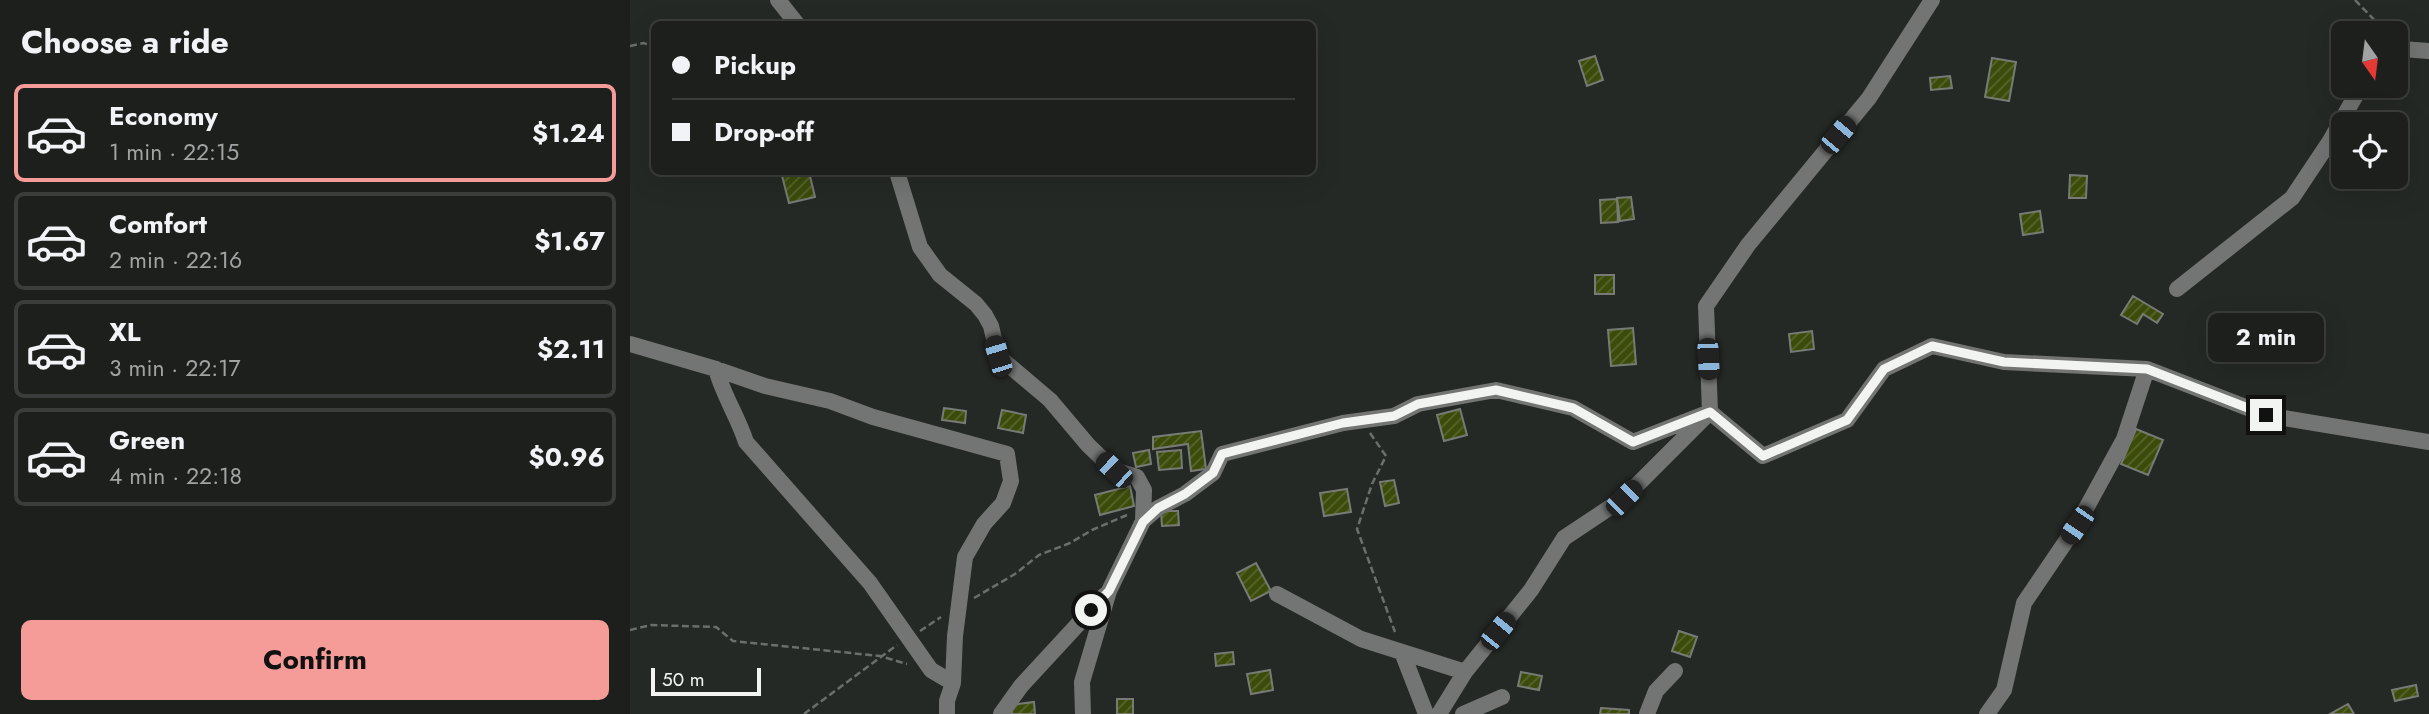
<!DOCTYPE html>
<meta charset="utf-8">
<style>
:root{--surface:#1c1f1c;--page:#292c29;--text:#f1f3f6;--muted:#a0a2a3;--line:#3a3d3b;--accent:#f59b98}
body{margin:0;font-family:Jost,sans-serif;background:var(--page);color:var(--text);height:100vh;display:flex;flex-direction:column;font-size:26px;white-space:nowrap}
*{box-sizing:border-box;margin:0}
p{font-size:23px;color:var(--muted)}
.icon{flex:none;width:38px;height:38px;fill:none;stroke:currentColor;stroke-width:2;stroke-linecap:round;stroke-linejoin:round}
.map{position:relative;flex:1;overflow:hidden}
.panel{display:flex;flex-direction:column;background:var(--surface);width:630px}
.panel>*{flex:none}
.top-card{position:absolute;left:21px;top:21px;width:665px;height:154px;border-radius:10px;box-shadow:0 7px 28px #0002,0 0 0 2px var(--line);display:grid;align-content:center;height:154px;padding:0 21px;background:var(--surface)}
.needle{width:46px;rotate:166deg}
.controls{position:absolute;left:1701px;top:21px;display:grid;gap:14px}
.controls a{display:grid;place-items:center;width:77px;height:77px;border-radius:10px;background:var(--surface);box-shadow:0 7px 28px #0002,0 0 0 2px var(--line);font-size:35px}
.scale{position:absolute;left:21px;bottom:18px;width:110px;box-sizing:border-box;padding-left:7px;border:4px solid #f1f4f1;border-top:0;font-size:19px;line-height:24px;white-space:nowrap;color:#f1f4f1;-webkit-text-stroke:5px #252925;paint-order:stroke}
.end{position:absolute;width:32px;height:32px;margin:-16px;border:9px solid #f1f4f1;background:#111;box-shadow:0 0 0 4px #111}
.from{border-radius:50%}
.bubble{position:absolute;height:49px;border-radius:10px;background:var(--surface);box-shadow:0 7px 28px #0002,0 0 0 2px var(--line);font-size:23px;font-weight:700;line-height:49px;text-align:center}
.car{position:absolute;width:21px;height:42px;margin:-21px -10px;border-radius:9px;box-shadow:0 0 5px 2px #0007;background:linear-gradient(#222 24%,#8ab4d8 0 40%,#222 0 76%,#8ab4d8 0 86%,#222 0)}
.top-card b{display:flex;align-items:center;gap:24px;height:66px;font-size:26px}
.top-card b+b{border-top:2px solid var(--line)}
.top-card i{width:18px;height:18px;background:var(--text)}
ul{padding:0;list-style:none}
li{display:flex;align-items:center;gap:21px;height:98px;margin:0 14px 10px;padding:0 7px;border:4px solid var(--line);border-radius:10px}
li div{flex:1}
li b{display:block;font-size:26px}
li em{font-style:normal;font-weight:700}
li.active{border-color:var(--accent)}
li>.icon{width:63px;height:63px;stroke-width:1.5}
h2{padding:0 21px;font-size:32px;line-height:84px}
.cta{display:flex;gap:14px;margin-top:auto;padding:14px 21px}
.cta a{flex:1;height:80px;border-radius:10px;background:var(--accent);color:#111;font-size:28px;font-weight:700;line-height:80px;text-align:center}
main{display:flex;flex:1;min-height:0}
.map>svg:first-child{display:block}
.building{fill:url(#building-hatch);stroke:#787b75;stroke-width:2}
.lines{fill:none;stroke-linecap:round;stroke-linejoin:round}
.path{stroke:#6b6f6b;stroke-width:2.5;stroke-dasharray:7 3.5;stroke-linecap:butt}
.minor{stroke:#727574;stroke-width:16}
.route{stroke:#f1f4f1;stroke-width:9}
</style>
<main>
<section class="panel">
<h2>Choose a ride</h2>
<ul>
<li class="active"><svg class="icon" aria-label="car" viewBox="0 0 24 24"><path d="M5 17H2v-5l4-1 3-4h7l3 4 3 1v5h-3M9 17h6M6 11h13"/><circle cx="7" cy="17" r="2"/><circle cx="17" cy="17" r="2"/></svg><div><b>Economy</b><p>1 min · 22:15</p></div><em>$1.24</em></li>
<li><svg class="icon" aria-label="car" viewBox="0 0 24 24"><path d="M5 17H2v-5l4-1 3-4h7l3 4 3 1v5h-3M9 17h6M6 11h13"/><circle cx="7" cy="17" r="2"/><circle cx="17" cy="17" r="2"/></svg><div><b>Comfort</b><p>2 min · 22:16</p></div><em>$1.67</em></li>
<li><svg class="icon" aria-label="car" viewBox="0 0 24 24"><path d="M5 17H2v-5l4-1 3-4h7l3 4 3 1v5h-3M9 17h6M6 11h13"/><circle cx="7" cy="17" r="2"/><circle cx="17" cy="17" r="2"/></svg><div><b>XL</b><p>3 min · 22:17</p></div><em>$2.11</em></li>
<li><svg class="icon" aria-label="car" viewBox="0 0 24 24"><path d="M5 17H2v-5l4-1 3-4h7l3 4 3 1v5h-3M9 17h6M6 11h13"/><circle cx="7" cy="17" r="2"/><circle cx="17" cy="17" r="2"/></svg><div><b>Green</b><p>4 min · 22:18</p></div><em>$0.96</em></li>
</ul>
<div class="cta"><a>Confirm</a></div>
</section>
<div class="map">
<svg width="1799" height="714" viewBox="0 0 1799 714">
<defs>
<pattern id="building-hatch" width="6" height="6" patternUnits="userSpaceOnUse" patternTransform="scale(1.75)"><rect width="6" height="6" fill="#3b4b0a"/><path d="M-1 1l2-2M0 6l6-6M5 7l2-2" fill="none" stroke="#58662e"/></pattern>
</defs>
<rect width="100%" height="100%" fill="#252925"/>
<!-- building -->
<path class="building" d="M965,56l8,24 -16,6 -8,-25z
M1362,58l24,4 -7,39 -24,-4z
M1320,76l2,12 -21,2 -1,-12z
M151,172h28l6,25 -26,6z
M1440,175l17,1 -1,22h-17z
M1001,197l3,22 -14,2 -3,-23z
M987,199l1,23 -17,1 -1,-23z
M1410,211l3,21 -20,3 -3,-21z
M965,275h19v19h-19z
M1503,296l30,18 -6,9 -14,-9 -6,10 -16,-9z
M1003,328l3,36 -25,2 -3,-36z
M1182,331l2,18 -23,3 -2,-18z
M314,408l22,3 -1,12 -23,-3z
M830,409l7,26 -23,6 -7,-26z
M372,410l24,5 -3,18 -25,-5z
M1506,429l27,11 -15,35 -27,-11z
M571,431l5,38 -15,2 -3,-27 -35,5v-12z
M519,450l2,14 -15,3 -3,-14z
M551,450l1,18 -23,2 -2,-18z
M764,480l5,23 -14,3 -5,-24z
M500,486l4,20 -34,9 -5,-20z
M717,489l4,23 -27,4 -4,-23z
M531,511h17l1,14 -17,1z
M626,563l15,28 -20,10 -14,-28z
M1049,631l18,6 -7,20 -18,-6z
M603,652l1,12 -18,2 -1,-12z
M640,670l3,20 -22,4 -4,-20z
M891,672l21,4 -3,14 -21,-4z
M1786,685l2,11 -23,5 -3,-11z
M487,699h16v15h-16z
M404,702l1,12h-23l-1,-9z
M1718,704l6,10h-24z
M971,708l28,2v4h-29z"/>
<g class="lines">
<!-- path -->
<path class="path" d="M1725,0l32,33
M0,46l14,-3 10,5
M740,433l16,23 -14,28 -15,45 38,103
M344,598l41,-24 24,-19 31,-12 22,-13 35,-15
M0,630l21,-5 65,2 17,14 147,15 27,8
M290,631l21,-14
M174,714l93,-69"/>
<!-- minor -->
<path class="minor" d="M148,0l19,24
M1302,0l-63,98 -121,147 -42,61 4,106 53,44 84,-36 37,-51 48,-23 72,16 143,7 119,46 163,27
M1766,53l6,-4 27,2
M267,172l23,75 20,28 36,29 9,11 6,11 7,30 52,44 38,45 26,25 23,7 7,13 -1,31
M1547,289l115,-91 38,-57 31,-55
M0,344l86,25c7,26 22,48 30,73l124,141 61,87 22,13
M86,369l49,17 65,15 43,16 134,37 4,27 -8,22 -19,21 -19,33 -10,79 -2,47 -6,18v13
M647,594l84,45 104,33 66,-82 33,-52 60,-40 82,-82
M772,652l24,62
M371,714l20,-28 84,-91
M453,714l-1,-32 27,-91 34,-70 15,-13 27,-14 28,-21 9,-19 121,-31 51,-7 24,-12 78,-14 77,18 60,34 77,-30
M809,714l26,-42
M833,714l39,-17
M1017,714l9,-23 19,-20
M1357,714l17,-24 20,-87 53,-78 47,-86 23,-70"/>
</g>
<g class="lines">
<!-- route -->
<path class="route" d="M461,610l18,-19 34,-69 15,-14 27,-14 28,-21 9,-19 121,-31 51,-7 24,-12 78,-14 77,18 60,34 77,-30 53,44 84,-36 37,-51 48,-23 72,16 143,7 119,46"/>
</g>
</svg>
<div class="controls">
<a><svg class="needle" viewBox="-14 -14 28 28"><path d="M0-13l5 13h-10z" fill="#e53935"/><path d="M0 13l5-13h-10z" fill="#a0a2a3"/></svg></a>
<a><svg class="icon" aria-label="locate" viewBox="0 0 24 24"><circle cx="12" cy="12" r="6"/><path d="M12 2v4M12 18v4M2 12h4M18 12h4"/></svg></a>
</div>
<div class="scale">50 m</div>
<i class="end from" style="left:461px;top:610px"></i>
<i class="end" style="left:1636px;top:415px"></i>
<div class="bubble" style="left:1578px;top:313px;width:116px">2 min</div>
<i class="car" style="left:1208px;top:135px;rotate:40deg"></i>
<i class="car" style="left:368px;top:356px;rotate:343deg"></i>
<i class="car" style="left:1078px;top:359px;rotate:177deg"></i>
<i class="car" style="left:484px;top:470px;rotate:313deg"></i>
<i class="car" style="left:994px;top:498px;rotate:45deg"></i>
<i class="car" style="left:1447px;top:525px;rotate:214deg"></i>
<i class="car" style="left:868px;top:631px;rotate:39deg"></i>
<div class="top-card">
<b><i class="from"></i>Pickup</b>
<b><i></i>Drop-off</b>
</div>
</div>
</main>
